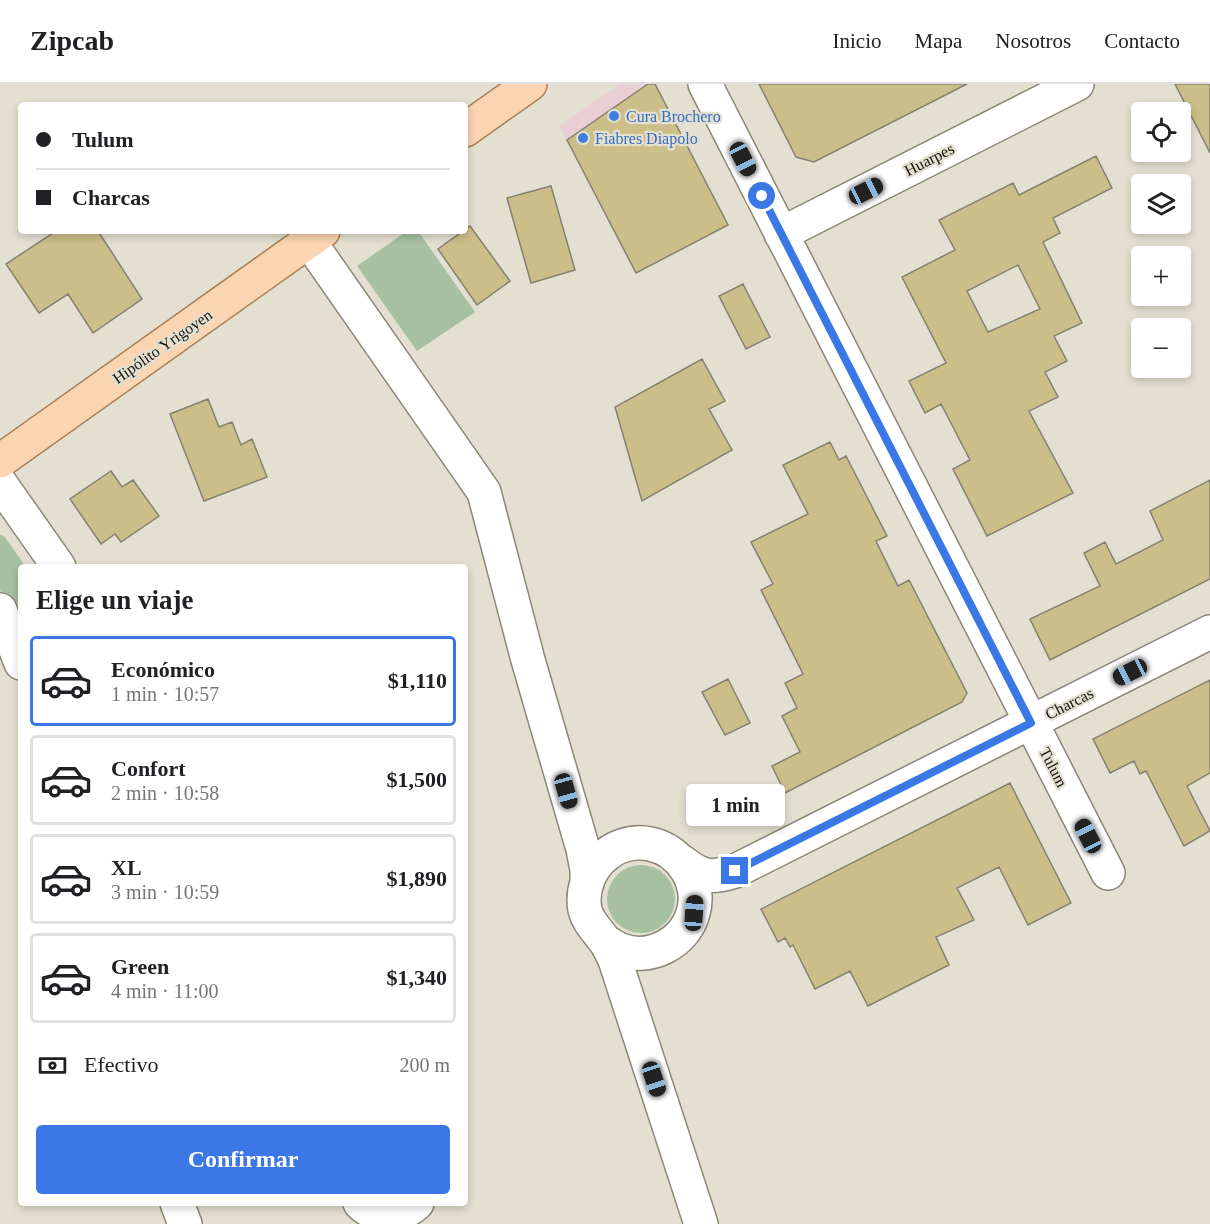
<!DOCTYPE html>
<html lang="es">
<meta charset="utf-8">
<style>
:root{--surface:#fff;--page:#f6f6f6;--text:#202124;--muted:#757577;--line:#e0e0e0;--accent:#3b77e6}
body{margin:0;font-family:Georgia,serif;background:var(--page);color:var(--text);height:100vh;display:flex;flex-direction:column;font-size:22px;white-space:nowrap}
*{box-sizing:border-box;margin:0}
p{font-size:20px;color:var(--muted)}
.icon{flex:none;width:33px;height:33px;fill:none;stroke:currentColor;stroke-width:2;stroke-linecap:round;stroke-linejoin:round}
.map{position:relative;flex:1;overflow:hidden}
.sheet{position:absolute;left:18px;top:480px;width:450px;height:642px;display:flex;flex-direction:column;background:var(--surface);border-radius:6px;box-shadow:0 3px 9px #0003}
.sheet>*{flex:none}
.hud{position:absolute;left:18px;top:18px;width:450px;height:132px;border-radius:6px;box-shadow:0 3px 9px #0003;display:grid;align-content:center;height:132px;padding:0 18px;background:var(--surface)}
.buttons{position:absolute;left:1131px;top:18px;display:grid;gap:12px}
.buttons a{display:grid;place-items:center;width:60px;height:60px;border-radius:6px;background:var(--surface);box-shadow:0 3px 9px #0003;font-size:30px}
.end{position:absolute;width:27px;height:27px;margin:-14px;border:8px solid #3b77e6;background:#fff;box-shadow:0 0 0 3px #fff}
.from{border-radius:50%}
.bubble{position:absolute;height:42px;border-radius:6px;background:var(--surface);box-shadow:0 3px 9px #0003;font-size:20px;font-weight:800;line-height:42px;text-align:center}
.car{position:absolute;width:18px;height:36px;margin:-18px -9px;border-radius:8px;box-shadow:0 0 4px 2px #0007;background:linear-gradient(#222 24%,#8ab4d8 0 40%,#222 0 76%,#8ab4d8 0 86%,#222 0)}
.hud b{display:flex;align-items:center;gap:21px;height:57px;font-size:22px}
.hud b+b{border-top:2px solid var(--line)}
.hud i{width:15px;height:15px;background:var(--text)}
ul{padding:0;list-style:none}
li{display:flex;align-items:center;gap:18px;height:90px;margin:0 12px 9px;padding:0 6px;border:3px solid var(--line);border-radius:6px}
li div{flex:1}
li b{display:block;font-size:22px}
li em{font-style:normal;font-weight:800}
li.current{border-color:var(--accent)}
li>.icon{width:54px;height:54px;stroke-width:1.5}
h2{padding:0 18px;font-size:27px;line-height:72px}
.pay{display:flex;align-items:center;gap:15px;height:66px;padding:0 18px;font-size:22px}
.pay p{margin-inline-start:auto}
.action{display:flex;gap:12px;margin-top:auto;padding:12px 18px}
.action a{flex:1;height:69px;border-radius:6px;background:var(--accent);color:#fff;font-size:24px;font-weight:800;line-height:69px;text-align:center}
header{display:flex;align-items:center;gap:36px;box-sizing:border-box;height:84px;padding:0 30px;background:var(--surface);border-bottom:2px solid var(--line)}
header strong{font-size:28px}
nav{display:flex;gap:33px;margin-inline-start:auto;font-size:21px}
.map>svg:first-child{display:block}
.commercial{fill:#e9cfd4}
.green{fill:#a7c0a2}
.building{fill:#cbbe88;stroke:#848173;stroke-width:1.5;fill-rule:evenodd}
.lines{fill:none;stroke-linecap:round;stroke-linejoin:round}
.minor-casing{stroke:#8a8779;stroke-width:36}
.major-casing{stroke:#a97f56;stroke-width:36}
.minor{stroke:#fff;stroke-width:33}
.major{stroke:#fbd4b1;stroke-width:33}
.route{stroke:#3b77e6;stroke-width:8}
.shop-dot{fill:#3f7fe0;stroke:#e4e0d1;stroke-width:2}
.labels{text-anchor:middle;stroke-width:4.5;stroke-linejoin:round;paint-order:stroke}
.shop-label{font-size:16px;fill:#366cbe;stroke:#e4e0d1;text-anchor:start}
.street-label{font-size:16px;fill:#16150f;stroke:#e4e0d1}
</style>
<header>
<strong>Zipcab</strong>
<nav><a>Inicio</a><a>Mapa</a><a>Nosotros</a><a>Contacto</a></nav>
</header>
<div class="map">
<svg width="1210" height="1140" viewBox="0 0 1210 1140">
<rect width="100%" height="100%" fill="#e4e0d1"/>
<!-- commercial -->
<path class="commercial" d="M620,0h35l12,22 -93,49 -15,-29z"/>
<!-- green -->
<path class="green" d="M407,147h11l57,81 -58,39 -60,-85z
M0,451l4,1 22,31h-5v75l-21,-52z
M607 815a34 34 0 1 1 68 0a34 34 0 1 1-68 0Z"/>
<!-- building -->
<path class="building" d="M648,0h7l73,141 -92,48 -69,-133z
M759,0h208l-153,78 -18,-5z
M1175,0h35v69z
M1096,72l16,32 -59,30 7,15 -17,9 39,81 -28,13 13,25 -22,11 13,25 -29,14 44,82 -86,43 -34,-67 17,-9 -29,-56 -16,9 -16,-32 37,-18 -44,-86 53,-27 -16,-30 74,-37 6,12zM1018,181l22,44 -52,23 -21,-41z
M551,102l24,84 -44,13 -24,-85z
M470,142l40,55 -33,24 -39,-56z
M56,147h42l44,68 -49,34 -25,-39 -29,19 -33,-49z
M743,200l27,53 -24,12 -27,-53z
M702,275l23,42 -16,8 23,41 -90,51 -27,-94z
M208,315l11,28 13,-5 9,23 11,-6 15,38 -63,24 -34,-87z
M830,358l9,18 7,-4 41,80 -11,5 22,45 11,-6 58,113 -5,9 -177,91 -13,-27 28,-14 -18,-36 15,-8 -12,-25 18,-9 -42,-84 12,-6 -22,-42 57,-28 -25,-49z
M111,387l11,16 11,-7 26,36 -38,26 -6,-8 -14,10 -31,-45z
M1210,396v99l-160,81 -20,-41 70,-33 -16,-33 21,-11 11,22 47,-24 -13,-29z
M728,595l22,44 -25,12 -23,-43z
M1210,596v93l-23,13 23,45 -26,15 -38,-75 -6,3 -6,-13 -24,12 -17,-34z
M1010,699l61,120 -43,22 -29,-58 -42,21 17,32 -38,17 13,28 -81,41 -18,-35 -35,18 -22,-44 -3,2 -5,-9 -7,4 -17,-33z"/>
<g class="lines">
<defs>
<path id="minor" d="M705,0l403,789
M781,150l296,-150
M309,157l175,251 44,168 55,189 4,21v13
M0,399l59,84
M0,526l21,53
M681,777c20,16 29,18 54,10l475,-239
M605,857c5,3 10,7 16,9 29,11 64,-7 72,-37 9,-30 -12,-63 -43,-69 -38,-8 -72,28 -65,66 3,12 12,20 19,30 5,6 8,14 11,20l86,264
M177,1119l8,21
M360,1119c14,15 42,15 57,0"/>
<path id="major" d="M465,46l65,-46
M0,377l323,-230"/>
</defs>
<!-- minor casing -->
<use href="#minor" class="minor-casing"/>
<!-- major casing -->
<use href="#major" class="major-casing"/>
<!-- minor -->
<use href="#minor" class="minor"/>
<!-- major -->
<use href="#major" class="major"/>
</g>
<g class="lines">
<!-- route -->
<path class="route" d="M735,787l296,-148 -269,-527"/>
</g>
<!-- markers -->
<g class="shop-dot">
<circle cx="614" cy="32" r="6"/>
<circle cx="583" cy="54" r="6"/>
</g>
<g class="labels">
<!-- shop labels -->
<g class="shop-label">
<text x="626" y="38">Cura Brochero</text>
<text x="595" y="60">Fiabres Diapolo</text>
</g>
<!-- street labels -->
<g class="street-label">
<text transform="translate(929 75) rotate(-27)" y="6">Huarpes</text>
<text transform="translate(162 262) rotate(-35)" y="6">Hipólito Yrigoyen</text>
<text transform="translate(1069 619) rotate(-27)" y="6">Charcas</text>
<text transform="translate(1054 683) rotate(63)" y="6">Tulum</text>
</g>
</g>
</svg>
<div class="buttons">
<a><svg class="icon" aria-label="locate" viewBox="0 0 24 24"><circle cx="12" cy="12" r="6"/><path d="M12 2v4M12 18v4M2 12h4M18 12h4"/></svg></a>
<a><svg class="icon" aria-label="layers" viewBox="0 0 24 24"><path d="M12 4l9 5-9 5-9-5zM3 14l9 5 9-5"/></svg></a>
<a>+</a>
<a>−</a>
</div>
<i class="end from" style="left:762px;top:112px"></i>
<i class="end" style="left:735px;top:787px"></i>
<div class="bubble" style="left:686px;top:700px;width:99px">1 min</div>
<i class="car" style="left:743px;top:75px;rotate:153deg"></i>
<i class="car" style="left:866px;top:107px;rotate:63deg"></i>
<i class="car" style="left:1130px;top:588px;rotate:243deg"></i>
<i class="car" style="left:566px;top:707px;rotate:164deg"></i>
<i class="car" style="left:1088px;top:752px;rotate:333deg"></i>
<i class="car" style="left:694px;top:829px;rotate:4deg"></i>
<i class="car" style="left:654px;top:995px;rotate:162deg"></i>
<div class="hud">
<b><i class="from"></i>Tulum</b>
<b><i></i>Charcas</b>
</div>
<section class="sheet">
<h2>Elige un viaje</h2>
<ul>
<li class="current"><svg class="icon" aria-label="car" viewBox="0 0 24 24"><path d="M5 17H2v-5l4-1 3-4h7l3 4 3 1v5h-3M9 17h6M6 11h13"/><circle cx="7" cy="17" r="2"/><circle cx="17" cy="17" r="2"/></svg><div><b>Económico</b><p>1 min · 10:57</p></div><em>$1,110</em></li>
<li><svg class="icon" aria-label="car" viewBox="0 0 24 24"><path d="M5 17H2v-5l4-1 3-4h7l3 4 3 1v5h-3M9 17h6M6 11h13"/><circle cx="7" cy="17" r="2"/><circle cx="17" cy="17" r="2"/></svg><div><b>Confort</b><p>2 min · 10:58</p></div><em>$1,500</em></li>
<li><svg class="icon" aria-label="car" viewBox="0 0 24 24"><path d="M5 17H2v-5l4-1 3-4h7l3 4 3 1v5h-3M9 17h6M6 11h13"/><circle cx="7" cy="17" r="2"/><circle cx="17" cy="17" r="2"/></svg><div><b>XL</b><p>3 min · 10:59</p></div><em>$1,890</em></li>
<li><svg class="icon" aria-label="car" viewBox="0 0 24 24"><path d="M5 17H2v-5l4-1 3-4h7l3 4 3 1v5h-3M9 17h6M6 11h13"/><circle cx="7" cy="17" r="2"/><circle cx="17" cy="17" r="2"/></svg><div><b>Green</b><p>4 min · 11:00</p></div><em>$1,340</em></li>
</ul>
<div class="pay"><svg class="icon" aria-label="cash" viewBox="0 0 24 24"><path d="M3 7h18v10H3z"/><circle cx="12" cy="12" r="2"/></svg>Efectivo<p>200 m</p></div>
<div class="action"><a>Confirmar</a></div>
</section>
</div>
